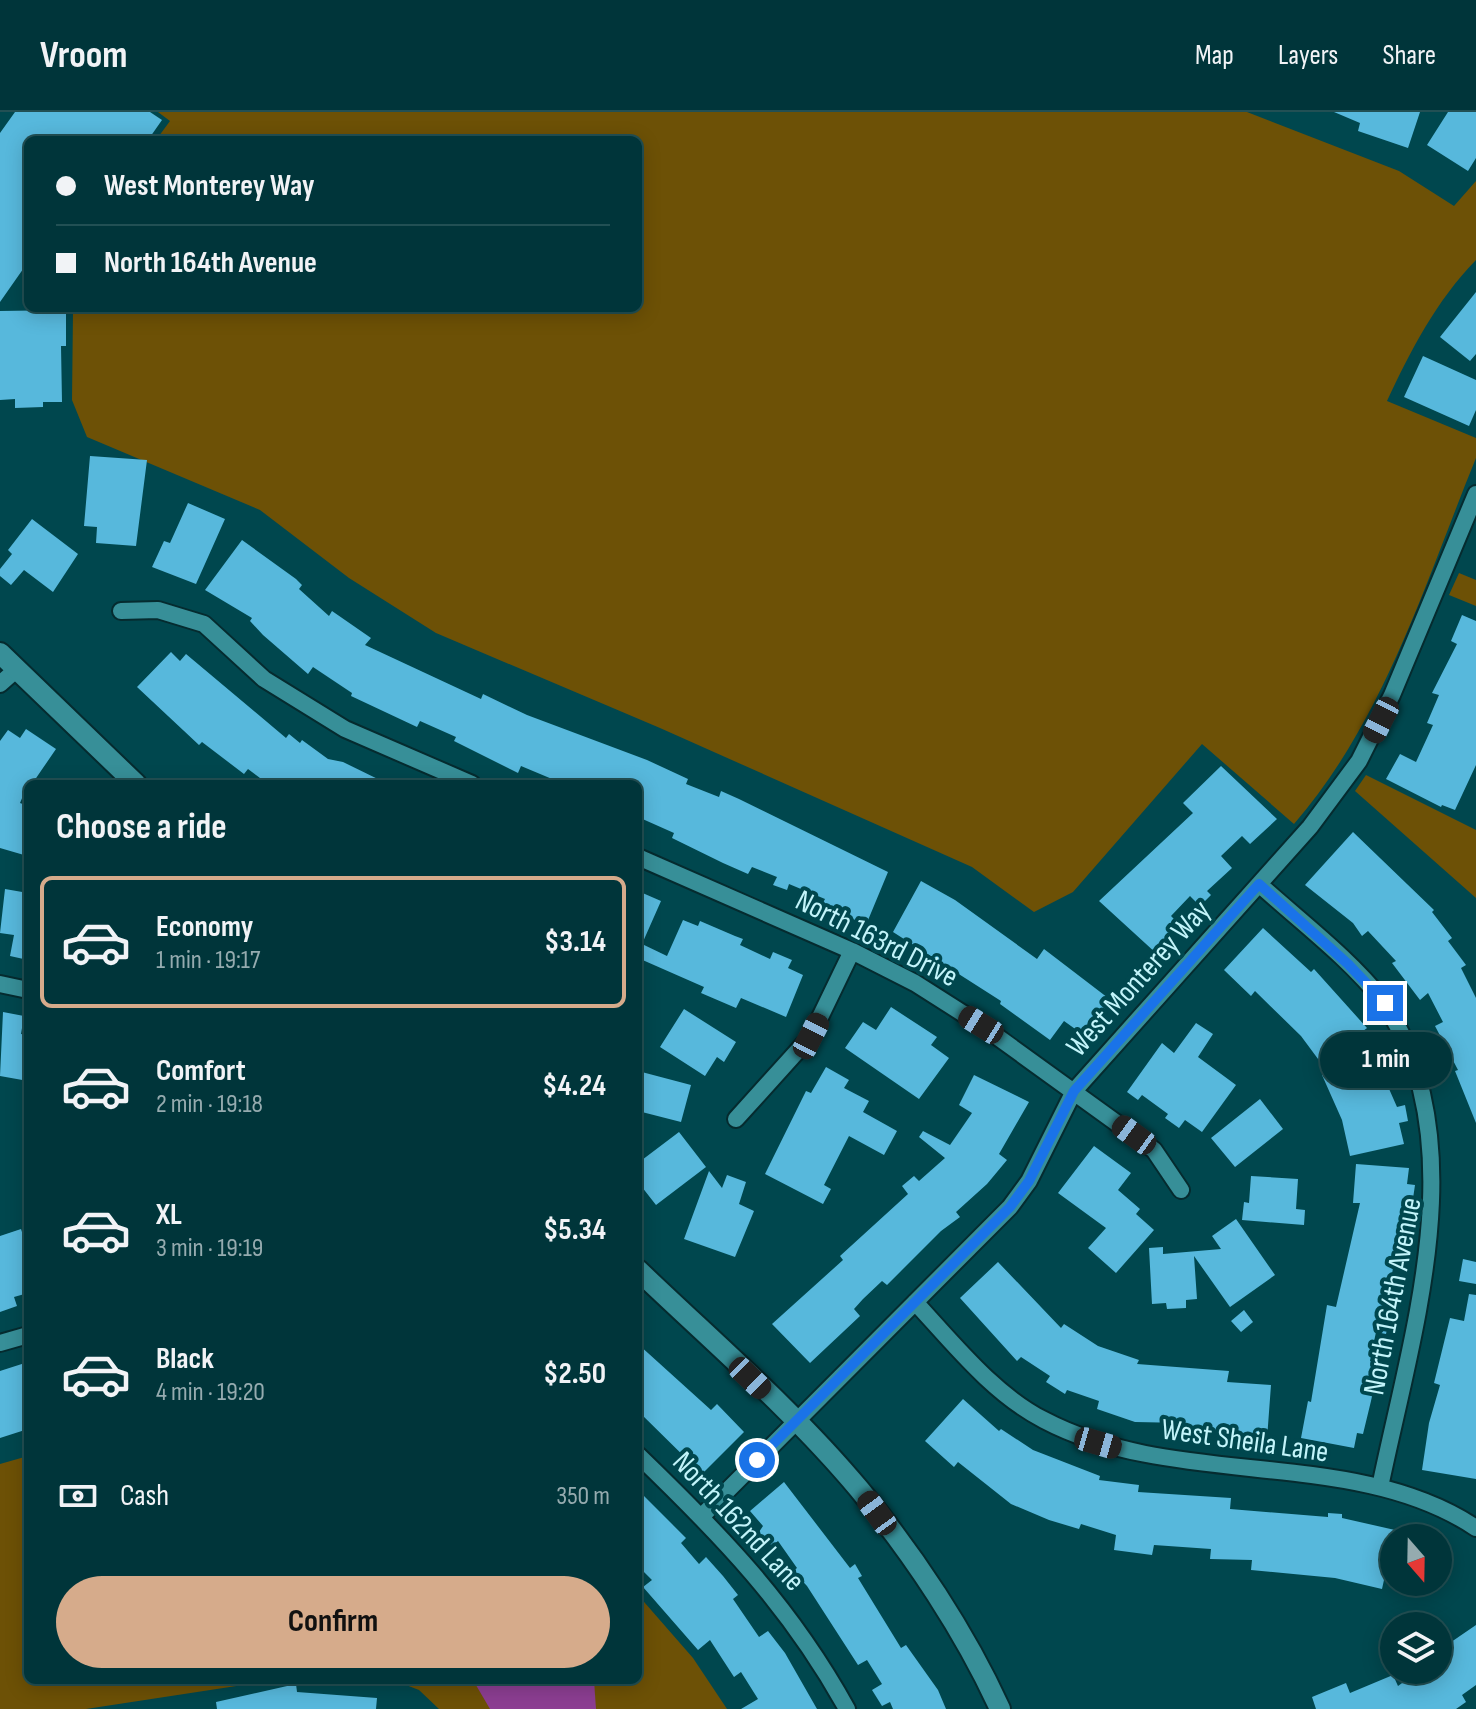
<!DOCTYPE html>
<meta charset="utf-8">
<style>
:root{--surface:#00353a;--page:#0a3d42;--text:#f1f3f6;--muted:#95abaf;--line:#225054;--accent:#d6ab8b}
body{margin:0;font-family:"Sofia Sans Condensed",sans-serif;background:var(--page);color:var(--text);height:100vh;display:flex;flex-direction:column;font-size:30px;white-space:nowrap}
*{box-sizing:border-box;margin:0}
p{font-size:26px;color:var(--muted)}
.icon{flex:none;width:44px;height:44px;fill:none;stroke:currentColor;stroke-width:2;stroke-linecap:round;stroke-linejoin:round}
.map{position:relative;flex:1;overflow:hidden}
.panel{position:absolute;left:24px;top:668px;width:618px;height:904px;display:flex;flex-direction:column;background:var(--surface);border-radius:12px;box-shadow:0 4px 20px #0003,0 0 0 2px var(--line)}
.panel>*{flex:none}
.banner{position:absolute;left:24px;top:24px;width:618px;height:176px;border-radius:12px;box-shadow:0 4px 20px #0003,0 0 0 2px var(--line);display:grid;align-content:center;height:176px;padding:0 32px;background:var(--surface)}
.needle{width:52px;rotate:160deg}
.fabs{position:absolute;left:1380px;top:1412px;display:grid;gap:16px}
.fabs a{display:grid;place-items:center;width:72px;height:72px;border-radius:50%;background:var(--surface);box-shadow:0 4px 20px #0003,0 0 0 2px var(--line);font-size:40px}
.end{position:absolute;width:36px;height:36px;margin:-18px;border:10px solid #1a73e8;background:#fff;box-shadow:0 0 0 4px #fff}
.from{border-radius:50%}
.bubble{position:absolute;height:56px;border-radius:28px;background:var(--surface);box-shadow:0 4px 20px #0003,0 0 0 2px var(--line);font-size:26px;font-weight:700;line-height:56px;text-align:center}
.car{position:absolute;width:24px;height:48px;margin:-24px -12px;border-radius:10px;box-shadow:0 0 6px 2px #0007;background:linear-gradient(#222 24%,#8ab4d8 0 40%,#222 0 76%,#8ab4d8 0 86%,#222 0)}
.banner b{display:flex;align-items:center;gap:28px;height:76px;font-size:30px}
.banner b+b{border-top:2px solid var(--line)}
.banner i{width:20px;height:20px;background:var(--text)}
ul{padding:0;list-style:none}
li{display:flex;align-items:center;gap:24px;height:132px;margin:0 16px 12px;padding:0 16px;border:4px solid transparent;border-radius:12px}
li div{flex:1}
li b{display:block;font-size:30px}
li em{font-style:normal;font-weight:700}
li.selected{border-color:var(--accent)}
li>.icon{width:72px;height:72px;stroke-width:1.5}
h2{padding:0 32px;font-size:36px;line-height:96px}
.pay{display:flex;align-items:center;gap:20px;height:88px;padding:0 32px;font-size:30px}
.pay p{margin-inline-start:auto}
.cta{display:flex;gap:16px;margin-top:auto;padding:16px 32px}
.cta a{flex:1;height:92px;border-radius:48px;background:var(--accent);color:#111;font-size:32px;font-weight:700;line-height:92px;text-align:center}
header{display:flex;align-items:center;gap:48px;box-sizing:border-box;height:112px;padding:0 40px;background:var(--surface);border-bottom:2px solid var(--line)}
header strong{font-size:38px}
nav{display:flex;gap:44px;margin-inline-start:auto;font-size:28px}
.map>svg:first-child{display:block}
.green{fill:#6d5106}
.water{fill:#8c3e92}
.building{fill:#57b8dc}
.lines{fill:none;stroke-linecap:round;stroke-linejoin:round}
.minor-casing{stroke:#052b2f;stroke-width:20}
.tertiary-casing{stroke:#052b2f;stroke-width:24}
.minor{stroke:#378f98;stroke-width:16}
.tertiary{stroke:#378f98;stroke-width:20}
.route{stroke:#1a73e8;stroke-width:10}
.labels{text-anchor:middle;stroke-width:8;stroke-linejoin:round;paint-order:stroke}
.street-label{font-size:30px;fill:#c2f4fa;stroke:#00474e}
</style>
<header>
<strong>Vroom</strong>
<nav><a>Map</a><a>Layers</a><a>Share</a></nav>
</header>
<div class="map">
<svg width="1476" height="1597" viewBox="0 0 1476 1597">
<rect width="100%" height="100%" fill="#00474e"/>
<!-- green -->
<path class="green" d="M158,0h1089l152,59 55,35 22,-25v79c-40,41 -65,90 -89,141l89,37v20c-51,125 -92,262 -182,366l-92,-80 -129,148 -39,20 -62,-45 -312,-139 -224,-95 -87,-55 -89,-68 -173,-73 -15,-37 1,-89 -3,-3h568v-168h-482l14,-19z
M1459,461l17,7v26l-27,-11z
M1366,663l110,55v68l-121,-107z
M28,1344v224h248l-190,29h-86v-245z
M638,1483l55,63 34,51h-288l-20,-19 -26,-10h245z"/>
<!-- water -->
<path class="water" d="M473,1568h121l2,29h-106z"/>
<!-- building -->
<path class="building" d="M15,0h135l12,8 -14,20h-120v122l-28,40v-169z
M1334,0h86l-12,36 -50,-17 2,-8z
M1448,0h28v46l-8,13 -41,-26z
M1476,180v62l-6,7 -30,-24z
M66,198v36h-5l1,56h-19v5l-28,1v-9l-15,1v-89z
M1423,244l53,24v30l-7,16 -65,-29z
M90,344l57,4 -11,86 -40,-3 1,-16 -13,-1z
M188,391l37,16 -29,65 -44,-17 12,-26 6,2z
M32,407l46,35 -25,38 -29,-22 -13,15 -11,-9v-7l12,-15 -4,-4z
M242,428l54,39 6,6 -3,4 30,27 3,-5 39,27 -6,7 116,54 2,-5 44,21 120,45 41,19 -2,5 33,13 2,-6 18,8 149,73 -22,53 -44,-20 3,-6 -36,-15 -2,6 -14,-5 4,-8 -25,-10 -4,7 -25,-11 -51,-25 2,-5 -36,-16v-33h-74l-43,-18 -3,7 -64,-32 2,-4 -36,-16 -3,6 -66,-31 1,-3 -39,-26 -5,7 -45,-39 -13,-14 2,-3 -47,-28z
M1462,503l14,6v144l-21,45 -13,-5 -1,2 -55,-28 14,-25 16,8 17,-37 -6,-2 12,-28 -7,-2 25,-49 -6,-3z
M171,540l9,9 6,-7 100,84 3,-4 11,9 2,-3 26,19 15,3 45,22h-120l-20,-15 -4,5 -42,-32 -3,3 -62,-58z
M26,617l30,20 -24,35h-4l-8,19 8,3 -4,49 -24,-7v-107l8,-11 12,8z
M1221,654l56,53 -27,25 -8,-8 -21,20 11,12 -25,23 4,4 -11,11 -10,-10 -19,20 9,9 -23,29 -58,-53 94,-88 -10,-10z
M1353,720l81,78 -2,2 20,26 -4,3 18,24 -5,3 15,30v125l-21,-52 3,-1 -23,-44 8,-4 -15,-29 -8,7 -28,-37 4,-2 -28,-30 -6,5 -9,-13 -48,-38z
M921,769l34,19 82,59 7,-10 68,52 -27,35 -21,-15 -14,19 -50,-36 1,-3 -108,-69z
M5,777l23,4v67l-18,-4 4,-21 -14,-2z
M638,779l23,10 -19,43 25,12 16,-36 15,6 2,-5 35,15 8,3 -3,6 30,14 3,-7 19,8 -4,8 15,7 -17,42 -45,-19 -5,10 -35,-15 3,-6 -66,-29z
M1263,816l48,44 3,-3 53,59 -46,35 -20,-27 -46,-45 -4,5 -27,-26z
M891,895l46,30 -6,8 18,13 -30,41 -74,-51 18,-26 13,8z
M684,897l52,33 -12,20 -7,-5 -12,19 -45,-29z
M3,900l21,4 -3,18 7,1v46l-28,-5z
M1196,911l17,11 -15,23 38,28 -34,47 -17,-12 -6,8 -14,-10 3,-4 -26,-19 -4,5 -11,-8 35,-49 12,10z
M1382,937l5,14 -8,3 18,41 8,-2 3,16 -9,2 5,21 -54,12 -8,-36 -20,-45z
M826,955l23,13 -5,8 25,13 -6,11 34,19 -13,24 -35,-19 -25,49 7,4 -8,15 -58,-30 41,-83 5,2z
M638,959l53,14 -10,37 -43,-11z
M974,963l55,27 -30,52 8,6 -20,24 -31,28 4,5 -19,14 -54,54 -5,-4 -19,18 -9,10 6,7 -50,47 -38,-39 71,-64 -3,-4 68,-62 -6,-8 12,-10 5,5 26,-23 -26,-21 4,-6 27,14 22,-32 -13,-8z
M1260,987l23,30 -48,38 -24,-29z
M679,1020l27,35 -50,38 -18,-23v-19z
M1094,1034l37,27 -13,17 22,19 -4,5 18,16 -38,43 -28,-25 18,-20 -48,-35z
M1356,1052l53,4 -2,16 8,1 -9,61 -9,-2 -7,42 6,1 -10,47 -10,-2 -6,29 9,2 -8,38 -8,33 -6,-1 -3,15 -53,-10 7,-37 3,1 16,-97 9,2 24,-104h-7z
M709,1059l13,17 5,-13 19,7 -7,22 15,7 -19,46 -51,-18z
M1251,1064l47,3 -2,30 9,1 -1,15 -62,-5 2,-18 5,1z
M1236,1107l39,56 -45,32 -36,-51 3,43 -11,1v8l-19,1 -1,-6 -14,1 -3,-56 14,-1v7l58,-5 -9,-13z
M21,1117l7,22v42l-14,4 3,9 -17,6v-76z
M1463,1147l13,3v22l-17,-3z
M998,1150l63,66 3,-4 34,22 41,14 -2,4 92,7 -2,11 44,3 -4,54 -83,-9 1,-7 -50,-1 -38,-13 2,-8 -32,-11 -2,4 -19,-12 4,-6 -29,-19 -4,4 -57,-63z
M1469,1182l7,1v184l-54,-9 7,-47 11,-38 -6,-2 16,-65 14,3z
M1244,1198l9,12 -12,10 -10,-11z
M638,1232l73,66 6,-6 27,28 -42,42 -64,-63z
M28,1250v67l-28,9v-67z
M963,1287l36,32 2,-2 32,21 67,26 -1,4 40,5 -1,7 93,6 -1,11 98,8v-4l14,1v4l53,12 -13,59 -47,-11 -84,-8 1,-10 -42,-1 1,-10 -57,-4 -2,10 -38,-5 2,-15 -35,-11 -2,5 -30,-9 -38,-16 -53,-42 -4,5 -29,-26z
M784,1370l66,86 5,-4 7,12 -4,2 43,70 5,-3 32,45 8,19h-53l-3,-7 -8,4 -10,-16 10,-6 -15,-24 -9,5 -51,-79 -14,-15 4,-3 -19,-27 -6,5 -13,-14 4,-6 -13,-15z
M638,1378l48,48 -5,5 18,21 7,-7 17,19 15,19 -5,4 26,38 9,-6 17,22 32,56h-76l17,-10 -17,-27 -7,5 -24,-37 -12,10 -55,-63 9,-7 -14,-14z
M1476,1513v60l-14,10 4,7 -10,7h-140l-4,-12 34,-14 4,10 43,-18 5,11 22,-16h18v-19z
M296,1572l1,8 80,6 -1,11h-159l-1,-7z"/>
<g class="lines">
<defs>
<path id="minor" d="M121,499l37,-1 46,14 60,55 81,50 127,55
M0,572l17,-15
M638,745l214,94 63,32 66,42 173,125 27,40
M1259,772c42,38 89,73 124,117 93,140 29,331 -3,486
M0,872l28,6
M736,1007l75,-83 41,-85
M915,1190c38,41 78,92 129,118 133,70 310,26 432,108
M0,1231l28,-8
M638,1343c84,81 152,151 209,254
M702,1404l308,-309 19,-26 45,-90 236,-264 49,-66 33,-66 84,-201"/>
<path id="tertiary" d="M0,541l136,131
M638,1158c74,71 155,140 221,219 54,65 106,143 141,220"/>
</defs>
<!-- minor casing -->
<use href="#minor" class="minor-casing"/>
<!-- tertiary casing -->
<use href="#tertiary" class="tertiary-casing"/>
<!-- minor -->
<use href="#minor" class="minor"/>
<!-- tertiary -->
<use href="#tertiary" class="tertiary"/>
</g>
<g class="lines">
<!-- route -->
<path class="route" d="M757,1348l253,-253 19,-26 45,-90 185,-207 89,80 37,39"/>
</g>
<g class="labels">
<!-- street labels -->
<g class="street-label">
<text transform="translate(877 826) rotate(27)" y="10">North 163rd Drive</text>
<text transform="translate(1138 866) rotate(-48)" y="10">West Monterey Way</text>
<text transform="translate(1392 1184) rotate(-79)" y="10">North 164th Avenue</text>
<text transform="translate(1245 1328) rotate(8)" y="10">West Sheila Lane</text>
<text transform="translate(739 1409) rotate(47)" y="10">North 162nd Lane</text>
</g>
</g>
</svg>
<div class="fabs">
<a><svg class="needle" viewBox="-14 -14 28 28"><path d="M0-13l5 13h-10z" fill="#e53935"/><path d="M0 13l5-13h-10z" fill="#95abaf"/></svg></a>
<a><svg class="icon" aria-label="layers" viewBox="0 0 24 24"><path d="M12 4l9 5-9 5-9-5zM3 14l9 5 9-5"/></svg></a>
</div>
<i class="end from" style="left:757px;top:1348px"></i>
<i class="end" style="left:1385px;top:891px"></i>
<div class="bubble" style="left:1320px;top:920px;width:132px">1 min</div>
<i class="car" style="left:1381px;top:608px;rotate:207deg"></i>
<i class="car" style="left:981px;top:913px;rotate:302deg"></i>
<i class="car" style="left:811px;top:924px;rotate:27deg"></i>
<i class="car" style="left:1134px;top:1023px;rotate:306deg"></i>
<i class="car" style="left:750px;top:1266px;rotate:134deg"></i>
<i class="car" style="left:1098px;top:1331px;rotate:106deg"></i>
<i class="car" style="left:877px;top:1401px;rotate:324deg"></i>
<div class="banner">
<b><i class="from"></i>West Monterey Way</b>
<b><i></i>North 164th Avenue</b>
</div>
<section class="panel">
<h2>Choose a ride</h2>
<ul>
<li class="selected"><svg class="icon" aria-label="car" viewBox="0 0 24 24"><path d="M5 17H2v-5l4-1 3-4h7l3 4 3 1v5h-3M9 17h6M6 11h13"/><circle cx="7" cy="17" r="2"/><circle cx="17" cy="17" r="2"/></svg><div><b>Economy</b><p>1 min · 19:17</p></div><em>$3.14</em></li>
<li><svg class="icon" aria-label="car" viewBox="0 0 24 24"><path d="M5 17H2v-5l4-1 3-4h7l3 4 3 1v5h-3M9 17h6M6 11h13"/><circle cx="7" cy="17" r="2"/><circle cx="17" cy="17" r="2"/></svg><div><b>Comfort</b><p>2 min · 19:18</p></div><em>$4.24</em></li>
<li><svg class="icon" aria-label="car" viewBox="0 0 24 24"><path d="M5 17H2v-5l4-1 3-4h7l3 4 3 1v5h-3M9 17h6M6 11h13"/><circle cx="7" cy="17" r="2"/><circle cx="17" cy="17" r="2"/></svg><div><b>XL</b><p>3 min · 19:19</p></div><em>$5.34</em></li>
<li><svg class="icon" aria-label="car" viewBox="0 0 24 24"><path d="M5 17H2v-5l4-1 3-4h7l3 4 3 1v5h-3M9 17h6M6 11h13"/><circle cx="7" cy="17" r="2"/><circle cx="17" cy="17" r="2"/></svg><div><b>Black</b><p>4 min · 19:20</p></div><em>$2.50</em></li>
</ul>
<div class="pay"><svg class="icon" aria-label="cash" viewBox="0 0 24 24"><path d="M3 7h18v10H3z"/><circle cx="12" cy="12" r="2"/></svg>Cash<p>350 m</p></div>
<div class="cta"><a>Confirm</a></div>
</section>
</div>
